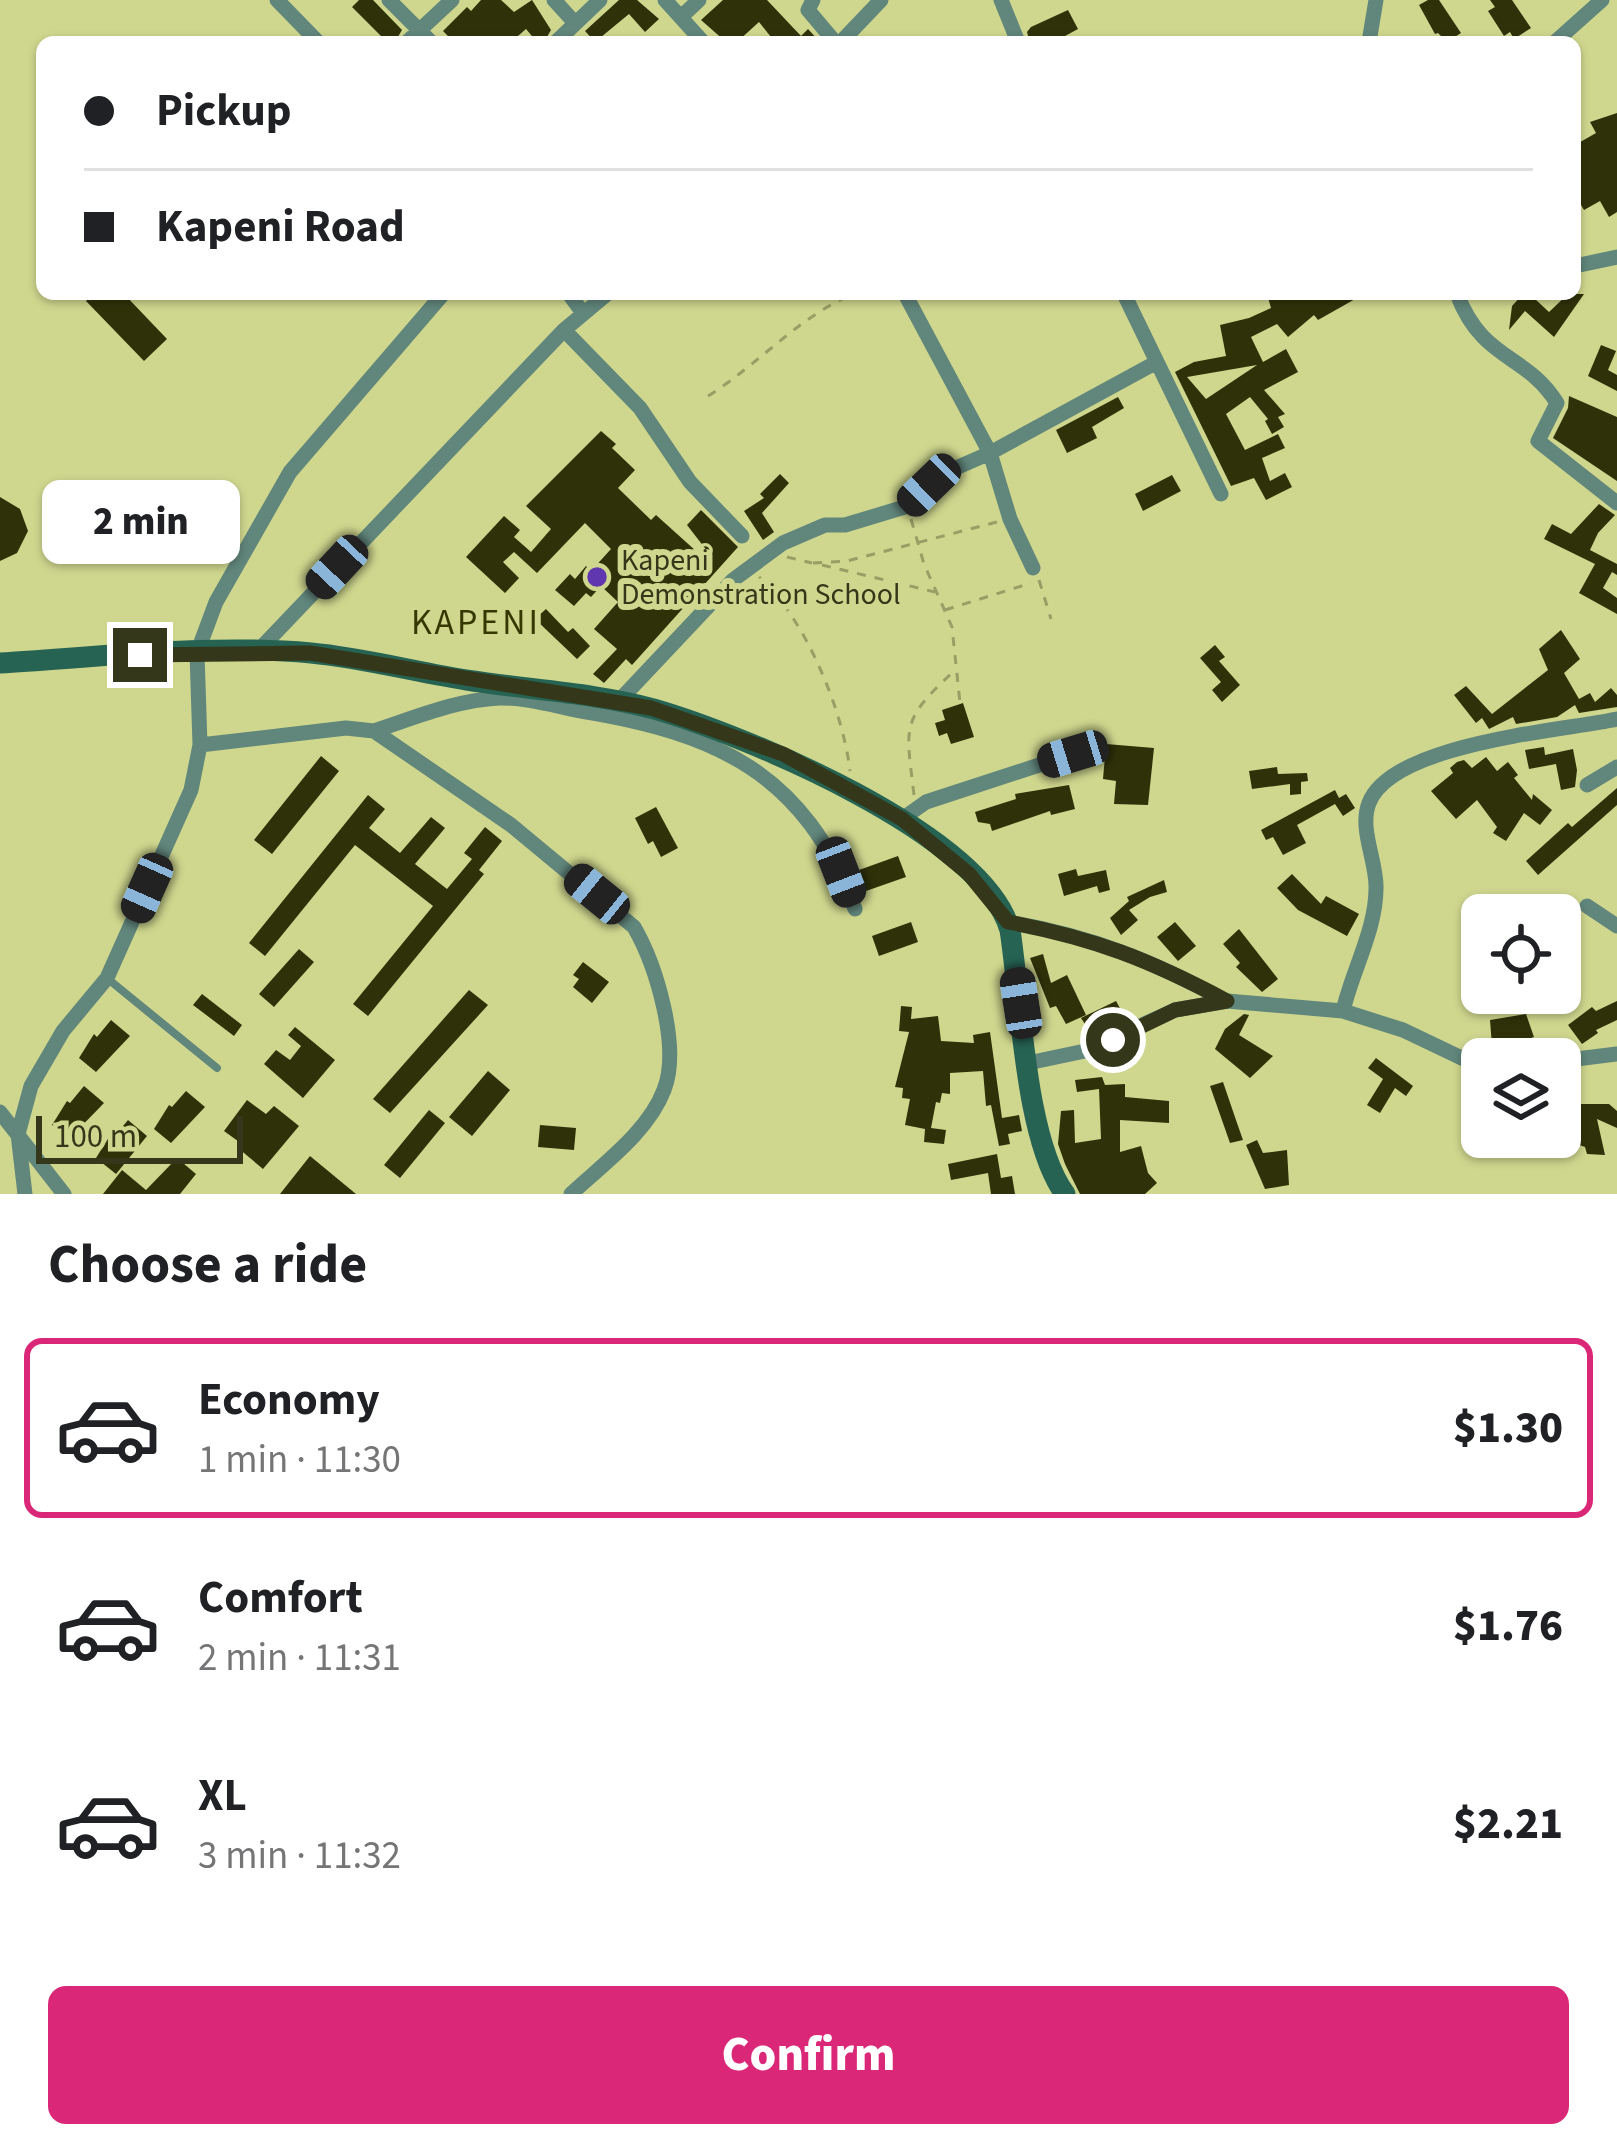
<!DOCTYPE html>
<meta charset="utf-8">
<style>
:root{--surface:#fff;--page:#f2f2f2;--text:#202124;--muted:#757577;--line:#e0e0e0;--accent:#db2777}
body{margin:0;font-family:"Source Sans 3",sans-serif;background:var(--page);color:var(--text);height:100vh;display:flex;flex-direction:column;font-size:45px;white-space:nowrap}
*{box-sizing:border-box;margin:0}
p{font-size:39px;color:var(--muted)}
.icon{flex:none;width:66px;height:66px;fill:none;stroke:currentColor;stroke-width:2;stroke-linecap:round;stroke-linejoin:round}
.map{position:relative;height:1194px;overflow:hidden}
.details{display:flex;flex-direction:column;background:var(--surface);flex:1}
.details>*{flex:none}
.banner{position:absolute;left:36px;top:36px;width:1545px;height:264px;border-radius:18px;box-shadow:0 3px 9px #0004;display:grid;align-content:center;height:264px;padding:0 48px;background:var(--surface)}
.controls{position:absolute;left:1461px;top:894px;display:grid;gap:24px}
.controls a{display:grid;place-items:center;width:120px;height:120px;border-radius:18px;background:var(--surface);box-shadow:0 3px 9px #0004;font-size:60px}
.scale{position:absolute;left:36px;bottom:30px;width:207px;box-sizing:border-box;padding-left:12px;border:6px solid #343719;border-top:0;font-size:33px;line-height:42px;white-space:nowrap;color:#343719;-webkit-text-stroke:9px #cfd78e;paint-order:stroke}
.end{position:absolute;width:54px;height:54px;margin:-27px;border:15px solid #343719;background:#fff;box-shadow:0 0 0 6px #fff}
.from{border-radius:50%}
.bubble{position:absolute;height:84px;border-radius:18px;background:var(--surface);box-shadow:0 3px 9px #0004;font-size:39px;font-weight:800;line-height:84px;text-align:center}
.car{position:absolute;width:36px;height:72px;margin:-36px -18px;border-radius:15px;box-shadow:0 0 9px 3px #0007;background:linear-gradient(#222 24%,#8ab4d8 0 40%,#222 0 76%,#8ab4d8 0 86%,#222 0)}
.banner b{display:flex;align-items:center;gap:42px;height:114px;font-size:45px}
.banner b+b{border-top:3px solid var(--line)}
.banner i{width:30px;height:30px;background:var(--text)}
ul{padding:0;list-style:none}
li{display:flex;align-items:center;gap:36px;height:180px;margin:0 24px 18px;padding:0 24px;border:6px solid transparent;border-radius:18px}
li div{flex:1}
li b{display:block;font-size:45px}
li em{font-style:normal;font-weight:800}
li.selected{border-color:var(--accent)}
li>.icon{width:108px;height:108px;stroke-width:1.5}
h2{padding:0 48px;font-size:54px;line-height:144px}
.cta{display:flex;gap:24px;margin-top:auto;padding:24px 48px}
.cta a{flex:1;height:138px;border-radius:18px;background:var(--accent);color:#fff;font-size:48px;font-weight:800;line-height:138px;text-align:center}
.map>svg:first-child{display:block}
.building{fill:#2f3209;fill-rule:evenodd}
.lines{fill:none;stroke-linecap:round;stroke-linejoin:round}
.path{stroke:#989e64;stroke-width:3;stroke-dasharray:9 9;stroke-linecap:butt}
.lane{stroke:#61867b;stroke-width:8}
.street{stroke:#61867b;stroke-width:15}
.secondary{stroke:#266353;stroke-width:21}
.route{stroke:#343719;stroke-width:15}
.poi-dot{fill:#6037ae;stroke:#cfd78e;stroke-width:4.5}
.labels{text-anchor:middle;stroke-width:12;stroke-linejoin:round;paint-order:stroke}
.poi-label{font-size:30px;fill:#343719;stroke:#cfd78e;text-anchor:start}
.quarter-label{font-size:36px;letter-spacing:3px;fill:#353900;stroke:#cfd78e}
</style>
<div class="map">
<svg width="1617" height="1194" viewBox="0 0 1617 1194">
<rect width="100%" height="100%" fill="#cfd78e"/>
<!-- building -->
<path class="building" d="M359,0h14l29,30 -7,12h-8l-35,-35z
M481,0h20l13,12 18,-12 19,30 -7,12h-7l-11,-13 -15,13h-57l-11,-11 24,-24 4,4z
M619,0h18l22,19 -14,13 -16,-18 -34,28 -10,-11z
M723,0h44l34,36 7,-7 11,12 -44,1 -16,-20 -22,20h-11l-25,-22z
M1428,0h11l22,33 -14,9 -9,-9 -3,1 -16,-29z
M1490,0h22l19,28 -17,11 -4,-7 -6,4 -16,-25 7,-4z
M1068,10l10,19 -24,13h-24l-3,-10 4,-5z
M1617,113v99l-8,5 -9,-16 -16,9 -6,-10 -3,-55 21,-12 -6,-11z
M93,294h31l43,45 -23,22 -58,-60z
M1267,294h97l-46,26 -4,-5 -26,22 -11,-13 -26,13 12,25 23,-13 12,23 -34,18 21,24 -7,3 6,10 -12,7 -7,-13 3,-2 -18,-22 -24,17 19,36 33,-16 7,14 -23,10 8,23 15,-8 7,14 -26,13 -12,-22 -23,8 -56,-114 19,-10 32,-6 -6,-31 29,-7 22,-10zM1257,365l-51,34 -19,-22z
M1523,294h13l-1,5 14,13 19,-18h16l-30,43 -29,-26 -16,19 3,-24z
M1601,345l15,6 -8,19 9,5v16l-29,-15z
M1569,396l48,21v64l-64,-43 15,-30z
M1118,397l6,11 -32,19 5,11 -30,15 -11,-23z
M601,431l15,13 -4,4 23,22 -17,18 33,32 5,-5 50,45 5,-4 -24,-31 14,-15 37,37 -106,118 -6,-6 -22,24 -11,-9 24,-25 -23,-20 24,-27 -17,-16 -10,11 -5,-4 -12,13 -19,-16 15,-16 5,5 11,-13 5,5 20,-22 -26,-26 -48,50 -23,-21 -11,10 16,16 -14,15 -39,-36 38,-41 16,14 -6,7 17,15 20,-23 -25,-23z
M780,474l9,9 -27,30 12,19 -11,8 -19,-29 20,-13 -4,-4z
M1172,475l9,16 -38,20 -8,-17z
M0,497l20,12 8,22 -11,22 -17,8z
M1599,504l16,11 -17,18 -8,17 27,14v11l-5,-3 -9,16 14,10v16l-38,-21 16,-29 -51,-25 8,-15 19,10z
M546,609l22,23 5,-4 17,18 -13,13 -42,-40z
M1561,630l19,29 -16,14 15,26 11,-6 5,9 16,-14 6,7v12l-38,6 -4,-8 -18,12 -41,7 -3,-7 -24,12 -7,-11 -6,5 -22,-28 12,-9 26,28 56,-44 -9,-21z
M1215,645l10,12 -6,4 21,24 -18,17 -10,-12 9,-8 -21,-24z
M963,703l11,34 -23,7 -4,-11 -8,3 -4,-13 10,-3 -3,-10z
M1106,744l48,4 -6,57 -34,-1 2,-23 -13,-2z
M1544,747l1,8 28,-6 4,21 -2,17 -14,3 -5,-26 -27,5 -4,-19z
M321,756l18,15 -67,83 -18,-14z
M1486,757l11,14 11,-9 10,13 -4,3 18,22 1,-6 19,16 -12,15 -16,-12 -18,28 -13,-8 4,-6 -20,-27 -21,19 -25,-28 22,-18 -3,-5 7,-6 7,-2 8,8z
M1277,767l1,7 29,-1 1,8 -7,1v12l-11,1v-11l-38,5 -3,-18z
M1069,785l6,24 -24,6 -1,-4 -58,20 -2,-7 -12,-2 -3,-10 41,-13 -1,-5z
M1617,788v17l-79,70 -12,-14 42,-38 4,4z
M1335,790l4,8 7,-4 9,14 -12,8 -8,-12 -38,21 9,18 -23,12 -10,-18 -7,3 -5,-10z
M368,795l17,14 -16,19 31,25 31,-36 14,11 -30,36 32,25 25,-30 -8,-6 21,-26 17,14 -23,29 5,4 -116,142 -15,-12 80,-98 -78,-61 -90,111 -16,-13z
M656,807l22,41 -17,9 -8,-16 -5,3 -13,-26z
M898,856l8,21 -40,14 -7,-21z
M1076,869l2,7 28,-6 4,20 -11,3 -2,-7 -33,10 -6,-22z
M1292,874l29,30 5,-8 33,18 -12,22 -49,-26 -21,-22z
M1164,880l3,12 -17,5 -21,13 9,10 -17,15 -11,-17 19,-17 -2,-4z
M911,922l7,20 -39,14 -7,-20z
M1175,922l21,24 -18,15 -21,-24z
M1239,929l39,50 -16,13 -26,-25 4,-4 -17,-19z
M299,949l15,13 -40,45 -15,-13z
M1043,954l8,29 16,-8 19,40 -20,9 -10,-18 -6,2 -20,-50z
M583,962l26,20 -17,21 -19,-16 6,-8 -6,-4z
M469,990l19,15 -98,108 -17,-14z
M202,994l40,31 -8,11 -41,-31z
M1116,1001l10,18 -34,16 -11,-17z
M1617,1001v19l-21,10 2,3 -16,11 -14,-19 24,-18 4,4z
M901,1006l11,1 -1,12 27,-3 3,25 33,2 -1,-8 17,-3 12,86 17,-3 3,16 -14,3 2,10 -11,2 -8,-41 -5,1 -3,-35 -33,2v21l-8,-1 -2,10 -4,-1 -5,26 15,2 -2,14 -20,-2 1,-13 -20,-4 5,-26 -8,-1 1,-10 -8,-1 14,-55 -10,-1z
M1244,1014l5,1 -10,20 34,21 -23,22 -35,-29 10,-20z
M1526,1014l8,23 -25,8 -1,14h-15l-3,-39z
M111,1020l19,16 -34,36 -17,-14 15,-24 3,3z
M295,1027l40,33 -32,38 -39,-34 12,-14 14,10 11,-14 -13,-11z
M1376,1058l37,28 -7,10 -11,-8 -15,25 -13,-8 16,-26 -15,-11z
M488,1071l22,19 -38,46 -23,-19z
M1102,1077l3,8 20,-1v13l44,4v22l-49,-3v32l21,-6 7,27 9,10 -12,11h-65l-15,-30 -7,-20 3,-33 13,-1 1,33 26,-4 -2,-50 -22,3 -2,-12z
M1223,1082l14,41 6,17 -13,3 -20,-57z
M84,1086l20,17 -35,36 -17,-14 15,-24 3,2z
M186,1091l19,16 -34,36 -17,-14 15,-24 3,2z
M247,1100l19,14 8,-8 25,20 -36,43 -25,-21 4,-4 -18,-13z
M1577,1104h32l8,7v17l-20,-9 8,36 -18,-1 -2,-7 -25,-9v-13l17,6z
M429,1110l16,13 -45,55 -16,-13z
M128,1120l19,16 -31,38 -20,-16 15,-24 3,3z
M540,1125l36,3 -2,22 -36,-3z
M1257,1140l6,13 24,-3 2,35 -24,4 -19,-44z
M997,1154l4,24 11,-2 3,18h-24l-3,-21 -37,7 -3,-16z
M310,1156l46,38h-76z
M177,1158l19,16 -16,20h-77l19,-24 24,20z"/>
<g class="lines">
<!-- path -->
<path class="path" d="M708,396c50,-31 90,-79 145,-102
M911,519l13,45 28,63 8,76
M787,557l25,6
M813,563l34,-2 150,-39
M822,565l113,27
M759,577c46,41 84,133 91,194
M1039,580l12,39
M945,610l86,-27
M914,795c-8,-69 -14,-74 39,-123"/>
<!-- lane -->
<path class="lane" d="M108,979l109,89"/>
<!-- street -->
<path class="street" d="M277,0l41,42
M389,0l42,42
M554,0l21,23
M665,0l38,42
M813,0l-5,10 27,32
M1001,0l17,42
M681,17l18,-17
M407,42l45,-42
M556,42l44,-42
M841,42l40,-42
M1369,42l7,-42
M1555,42l47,-42
M1575,266l42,-9
M569,294l14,19
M905,294l85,159 20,66 23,49
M1124,294l97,200
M1457,294c26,68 69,59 100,109l-19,38 79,62
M564,330l76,78 50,74 52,54
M257,652l307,-322 43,-36
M617,703l116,-123 50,-37 42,-18h20l63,-19 32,-31 50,-22 167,-91
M374,731c40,-13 82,-31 125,-33 26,-1 56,8 82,13 135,22 224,62 274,198
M200,745l146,-17 28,3 137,94 123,102c22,38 47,120 30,163 -16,42 -61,74 -93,104
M1587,785l30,-18
M902,819l24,-17 147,-48
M1587,906l30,20
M1008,922c82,14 143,38 216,78
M1343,1011c9,-40 34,-83 33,-125 0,-26 -17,-58 -7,-83 23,-60 192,-72 248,-84
M1560,1061l57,-7
M1028,1063l57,-12 90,-41 52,-9 116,10 60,19 67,32 12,2
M0,1112l64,82
M25,1194l-7,-60 13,-48 32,-55 44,-53 84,-188 9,-45 -3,-92 19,-51 74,-130 153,-178"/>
<!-- secondary -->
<path class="secondary" d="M0,663c98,-6 214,-19 311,-10 54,5 108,20 162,28 59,9 123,12 181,28 90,26 328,124 356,221 11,71 15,210 55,264"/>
</g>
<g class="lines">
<!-- route -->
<path class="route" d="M140,655l170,-2 341,55 132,46 119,65 67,55 39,48c86,16 142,38 219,79l-52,9 -62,30"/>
</g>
<!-- markers -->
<circle class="poi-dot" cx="597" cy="577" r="12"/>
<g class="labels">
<!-- poi labels -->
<g class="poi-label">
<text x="621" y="570">Kapeni<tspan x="621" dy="34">Demonstration School</tspan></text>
</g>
<!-- quarter labels -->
<g class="quarter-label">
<text x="476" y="634">KAPENI</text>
</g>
</g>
</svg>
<div class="controls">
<a><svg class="icon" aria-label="locate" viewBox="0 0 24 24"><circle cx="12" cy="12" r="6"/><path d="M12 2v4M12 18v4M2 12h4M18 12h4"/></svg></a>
<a><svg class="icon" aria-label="layers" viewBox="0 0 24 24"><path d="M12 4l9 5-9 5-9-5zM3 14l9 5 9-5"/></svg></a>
</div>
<div class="scale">100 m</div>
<i class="end from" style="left:1113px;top:1040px"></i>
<i class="end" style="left:140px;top:655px"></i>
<div class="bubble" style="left:42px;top:480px;width:198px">2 min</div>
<i class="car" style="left:929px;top:485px;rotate:226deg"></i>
<i class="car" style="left:337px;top:567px;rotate:223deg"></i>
<i class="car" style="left:1073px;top:754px;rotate:253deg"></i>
<i class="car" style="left:841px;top:872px;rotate:159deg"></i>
<i class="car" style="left:147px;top:888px;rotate:204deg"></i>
<i class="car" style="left:597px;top:894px;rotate:309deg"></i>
<i class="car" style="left:1021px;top:1003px;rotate:351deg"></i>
<div class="banner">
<b><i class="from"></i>Pickup</b>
<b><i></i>Kapeni Road</b>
</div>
</div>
<section class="details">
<h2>Choose a ride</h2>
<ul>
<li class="selected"><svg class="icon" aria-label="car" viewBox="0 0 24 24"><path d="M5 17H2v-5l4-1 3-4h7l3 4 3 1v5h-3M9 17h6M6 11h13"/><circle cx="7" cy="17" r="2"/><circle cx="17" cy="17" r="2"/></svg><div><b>Economy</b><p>1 min · 11:30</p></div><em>$1.30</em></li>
<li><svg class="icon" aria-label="car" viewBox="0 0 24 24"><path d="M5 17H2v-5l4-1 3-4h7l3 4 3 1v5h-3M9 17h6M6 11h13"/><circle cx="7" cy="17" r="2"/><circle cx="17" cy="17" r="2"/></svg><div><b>Comfort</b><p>2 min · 11:31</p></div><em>$1.76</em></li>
<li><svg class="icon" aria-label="car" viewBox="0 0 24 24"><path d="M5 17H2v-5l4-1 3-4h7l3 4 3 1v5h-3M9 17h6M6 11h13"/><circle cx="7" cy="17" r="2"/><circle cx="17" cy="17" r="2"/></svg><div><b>XL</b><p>3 min · 11:32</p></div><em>$2.21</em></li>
</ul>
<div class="cta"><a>Confirm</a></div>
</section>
